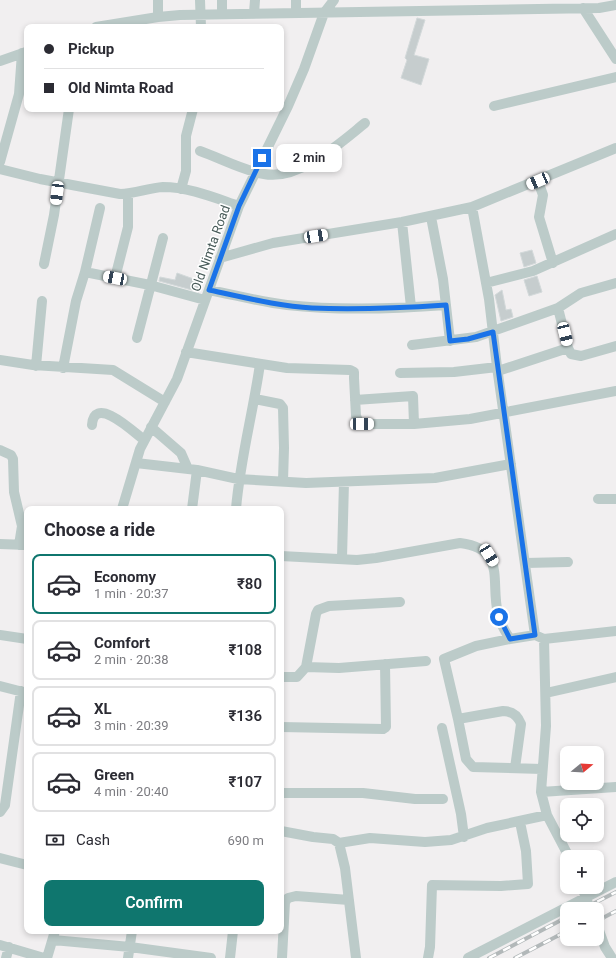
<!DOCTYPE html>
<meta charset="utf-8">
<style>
:root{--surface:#fff;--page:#f2f2f3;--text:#2b2b33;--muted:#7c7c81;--line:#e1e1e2;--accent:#0f766e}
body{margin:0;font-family:Roboto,sans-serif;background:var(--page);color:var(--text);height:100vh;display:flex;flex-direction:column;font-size:15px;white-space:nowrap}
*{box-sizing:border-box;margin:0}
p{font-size:13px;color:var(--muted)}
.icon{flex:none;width:22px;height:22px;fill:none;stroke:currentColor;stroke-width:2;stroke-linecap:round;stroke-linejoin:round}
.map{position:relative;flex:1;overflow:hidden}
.side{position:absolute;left:24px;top:506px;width:260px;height:428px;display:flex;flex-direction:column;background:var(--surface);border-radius:8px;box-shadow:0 2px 6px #0003}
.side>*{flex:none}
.top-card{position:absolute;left:24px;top:24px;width:260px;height:88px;border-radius:8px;box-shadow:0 2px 6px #0003;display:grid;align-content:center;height:88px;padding:0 20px;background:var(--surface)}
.needle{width:26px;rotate:72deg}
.tools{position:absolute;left:560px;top:746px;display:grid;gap:8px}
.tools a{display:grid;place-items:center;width:44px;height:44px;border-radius:8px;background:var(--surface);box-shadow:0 2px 6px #0003;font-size:20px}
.end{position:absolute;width:18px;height:18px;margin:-9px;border:5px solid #1a73e8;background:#fff;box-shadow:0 0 0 2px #fff}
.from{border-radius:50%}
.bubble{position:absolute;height:28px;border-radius:8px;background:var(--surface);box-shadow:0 2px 6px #0003;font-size:13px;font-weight:600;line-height:28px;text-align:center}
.car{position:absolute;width:12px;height:24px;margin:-12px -6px;border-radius:5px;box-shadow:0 0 3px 1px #0007;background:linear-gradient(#fff 24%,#345 0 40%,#fff 0 76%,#345 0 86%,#fff 0)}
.top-card b{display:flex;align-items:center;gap:14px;height:38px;font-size:15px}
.top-card b+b{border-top:1px solid var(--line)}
.top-card i{width:10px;height:10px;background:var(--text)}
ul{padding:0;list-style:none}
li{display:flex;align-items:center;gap:12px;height:60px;margin:0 8px 6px;padding:0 12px;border:2px solid var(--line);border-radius:8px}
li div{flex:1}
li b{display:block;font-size:15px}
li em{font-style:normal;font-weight:600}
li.selected{border-color:var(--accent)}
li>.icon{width:36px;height:36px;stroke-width:1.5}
h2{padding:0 20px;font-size:18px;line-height:48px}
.pay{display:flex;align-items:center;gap:10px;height:44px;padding:0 20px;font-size:15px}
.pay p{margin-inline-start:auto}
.primary-button{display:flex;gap:8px;margin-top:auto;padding:8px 20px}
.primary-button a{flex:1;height:46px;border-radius:8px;background:var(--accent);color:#fff;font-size:16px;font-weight:600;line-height:46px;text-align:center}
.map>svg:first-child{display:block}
.building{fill:#c6cdce;stroke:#d3d9da}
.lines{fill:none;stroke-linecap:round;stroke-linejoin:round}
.minor{stroke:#bccbc9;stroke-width:10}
.rail-casing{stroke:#b2b8b9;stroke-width:4}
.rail{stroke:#fff;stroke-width:2.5;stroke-dasharray:8;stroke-linecap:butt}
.route{stroke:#1a73e8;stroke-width:5}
.labels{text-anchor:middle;stroke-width:3;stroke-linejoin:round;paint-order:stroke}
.street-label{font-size:13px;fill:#485b59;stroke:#fff}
</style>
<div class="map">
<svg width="616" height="958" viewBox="0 0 616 958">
<rect width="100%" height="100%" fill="#f1eff0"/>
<!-- building -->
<path class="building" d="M417,18l8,2 -11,35 15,4 -8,26 -20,-7 6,-18 -2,-2z
M532,250l4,13 -12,4 -4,-14z
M177,273l25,9 -3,10 -40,-11 1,-4 15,3z
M537,276l5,16 -13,4 -5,-16z
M502,290l4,20 5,-1 2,8 -12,4 -6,-26z"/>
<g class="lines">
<!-- minor -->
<path class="minor" d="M200,0l1,27
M222,0v14
M583,8l33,51
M296,12v-12
M254,13l1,-13
M158,17v-17
M96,27l62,-10 22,-2 419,-7 17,-3
M0,61l26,-9
M494,106l122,-29
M200,151c20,7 44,20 64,23 35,7 76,-31 101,-51
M0,162l19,-68 3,-41
M0,169l40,10 80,15c15,0 28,-6 43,-7 26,0 52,11 76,19
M538,181l5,14 -4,22 14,46
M181,189l5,-18v-35l7,-27
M472,207l17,92 8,68 38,268
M100,208l-15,64 65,13 55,15
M431,217l12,62 7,62
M402,222l9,85
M220,258l53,-15 129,-21 70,-15 144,-59
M44,264l10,-49 15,-106
M115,278l13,-51v-33
M486,283l47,-12 83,-37
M209,290c26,5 52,12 78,15 53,6 106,4 159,0
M558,308l23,-15 35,-10
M137,338l26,-100
M412,345l64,-8 82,-29 10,40 -70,23
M568,348l3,6 10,2 35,-10
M186,352l101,16 63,2 4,2v6l2,38 3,7 3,1h52l56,-5 146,-28
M0,360l33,5 80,5 52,32
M36,366l6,-65
M63,368l13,-67 9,-29
M400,373l54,-1 43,-5
M255,399l25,5 3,4 1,40 -1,33
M355,400l58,-4 1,28
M92,425c2,-31 42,7 52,15
M151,427l30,26 7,16
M0,450l11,5 2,4 1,33 8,34 -3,19
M136,463l61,7 41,9 68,4 129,-5 76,-14
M598,499h18
M122,509l18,-60 37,-70 62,-173 49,-100 16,-37 20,-56 10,-13
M192,509l5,-39
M236,509c4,-49 17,-96 24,-145
M0,544l27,1
M281,556l76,4 19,-2 84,-15c47,6 30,38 38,71 2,10 7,17 12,25l25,-4 9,4 2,87 -5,66 6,23 22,42
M342,558l2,-76
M526,563l42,-1
M0,635l27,4
M544,639l72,-8
M306,667l33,1 87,-7
M281,677h16l9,-10 10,-53 2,-4 11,-4 71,-4
M0,686l27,7
M546,693l70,-16
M458,719l-14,-60 32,-13 34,-7
M281,727l102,2 3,-2 -1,-63
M442,728l19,86 3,23
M515,768l6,-44c-3,-8 -9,-13 -18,-13l-45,8 8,40 7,8 69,2
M541,792l75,-5
M281,793h82l52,6h28
M0,812l5,-7 16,-114
M281,831l32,6 20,2 6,4
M0,858l27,7
M582,887l8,22
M597,925l8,22 7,11
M53,940l77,7 81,11
M0,945l44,13
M6,958l3,-11
M47,958l8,-27
M128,958l4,-27
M230,958l3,-27
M282,958l3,-56 3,-4 8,-2 53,4
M356,958l-11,-90 -6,-25 31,-5 55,4 26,-2 36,-12 60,-13
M428,958l2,-11 2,-62 69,1 27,-2 -2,-33 -6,-29
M468,958l148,-76"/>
<defs>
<path id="rail" d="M583,909l33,-17
M597,921l19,-10
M489,958l78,-41
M515,958l52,-27"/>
</defs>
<!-- rail casing -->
<use href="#rail" class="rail-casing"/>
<!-- rail -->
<use href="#rail" class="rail"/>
</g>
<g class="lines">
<!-- route -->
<path class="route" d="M262,158l-23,48 -30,84c34,7 68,16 103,18 44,2 89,0 134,-3l4,36 18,-2 25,-7 42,303 -25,4 -11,-22"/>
</g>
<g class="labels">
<!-- street labels -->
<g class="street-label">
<text transform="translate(210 248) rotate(-70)" y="5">Old Nimta Road</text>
</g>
</g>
</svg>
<div class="tools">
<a><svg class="needle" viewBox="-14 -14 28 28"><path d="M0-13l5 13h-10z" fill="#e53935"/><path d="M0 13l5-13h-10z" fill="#7c7c81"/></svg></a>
<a><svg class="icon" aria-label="locate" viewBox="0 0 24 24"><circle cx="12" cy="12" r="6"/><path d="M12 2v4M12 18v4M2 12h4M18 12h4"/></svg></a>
<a>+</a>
<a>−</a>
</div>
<i class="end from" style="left:499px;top:617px"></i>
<i class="end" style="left:262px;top:158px"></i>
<div class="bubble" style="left:276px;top:144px;width:66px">2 min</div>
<i class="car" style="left:538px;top:181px;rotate:247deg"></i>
<i class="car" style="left:57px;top:193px;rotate:187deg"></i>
<i class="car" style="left:316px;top:236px;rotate:81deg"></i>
<i class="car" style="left:115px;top:278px;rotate:281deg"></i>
<i class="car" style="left:565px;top:334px;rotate:166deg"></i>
<i class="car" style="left:362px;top:424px;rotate:90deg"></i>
<i class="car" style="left:489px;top:555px;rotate:148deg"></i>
<div class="top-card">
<b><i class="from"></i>Pickup</b>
<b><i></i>Old Nimta Road</b>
</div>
<section class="side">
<h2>Choose a ride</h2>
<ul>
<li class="selected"><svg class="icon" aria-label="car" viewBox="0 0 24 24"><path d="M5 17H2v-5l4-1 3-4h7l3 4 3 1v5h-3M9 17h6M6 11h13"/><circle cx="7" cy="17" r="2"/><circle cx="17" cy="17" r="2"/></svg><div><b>Economy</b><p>1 min · 20:37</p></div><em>₹80</em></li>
<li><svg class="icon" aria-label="car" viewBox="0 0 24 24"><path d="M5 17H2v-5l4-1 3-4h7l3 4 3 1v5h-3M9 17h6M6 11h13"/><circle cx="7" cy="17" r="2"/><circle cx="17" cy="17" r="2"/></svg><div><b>Comfort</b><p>2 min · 20:38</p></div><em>₹108</em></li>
<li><svg class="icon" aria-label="car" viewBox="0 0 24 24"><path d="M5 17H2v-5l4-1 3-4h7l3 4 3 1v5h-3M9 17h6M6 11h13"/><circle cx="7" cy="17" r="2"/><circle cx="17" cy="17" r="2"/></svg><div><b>XL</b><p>3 min · 20:39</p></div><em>₹136</em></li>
<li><svg class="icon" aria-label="car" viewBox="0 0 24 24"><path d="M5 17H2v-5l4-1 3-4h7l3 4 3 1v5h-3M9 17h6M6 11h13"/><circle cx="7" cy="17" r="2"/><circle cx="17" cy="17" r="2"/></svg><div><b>Green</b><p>4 min · 20:40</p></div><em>₹107</em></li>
</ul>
<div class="pay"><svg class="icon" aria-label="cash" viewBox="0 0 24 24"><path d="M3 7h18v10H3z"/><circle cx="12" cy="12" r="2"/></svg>Cash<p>690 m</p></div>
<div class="primary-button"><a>Confirm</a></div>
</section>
</div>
